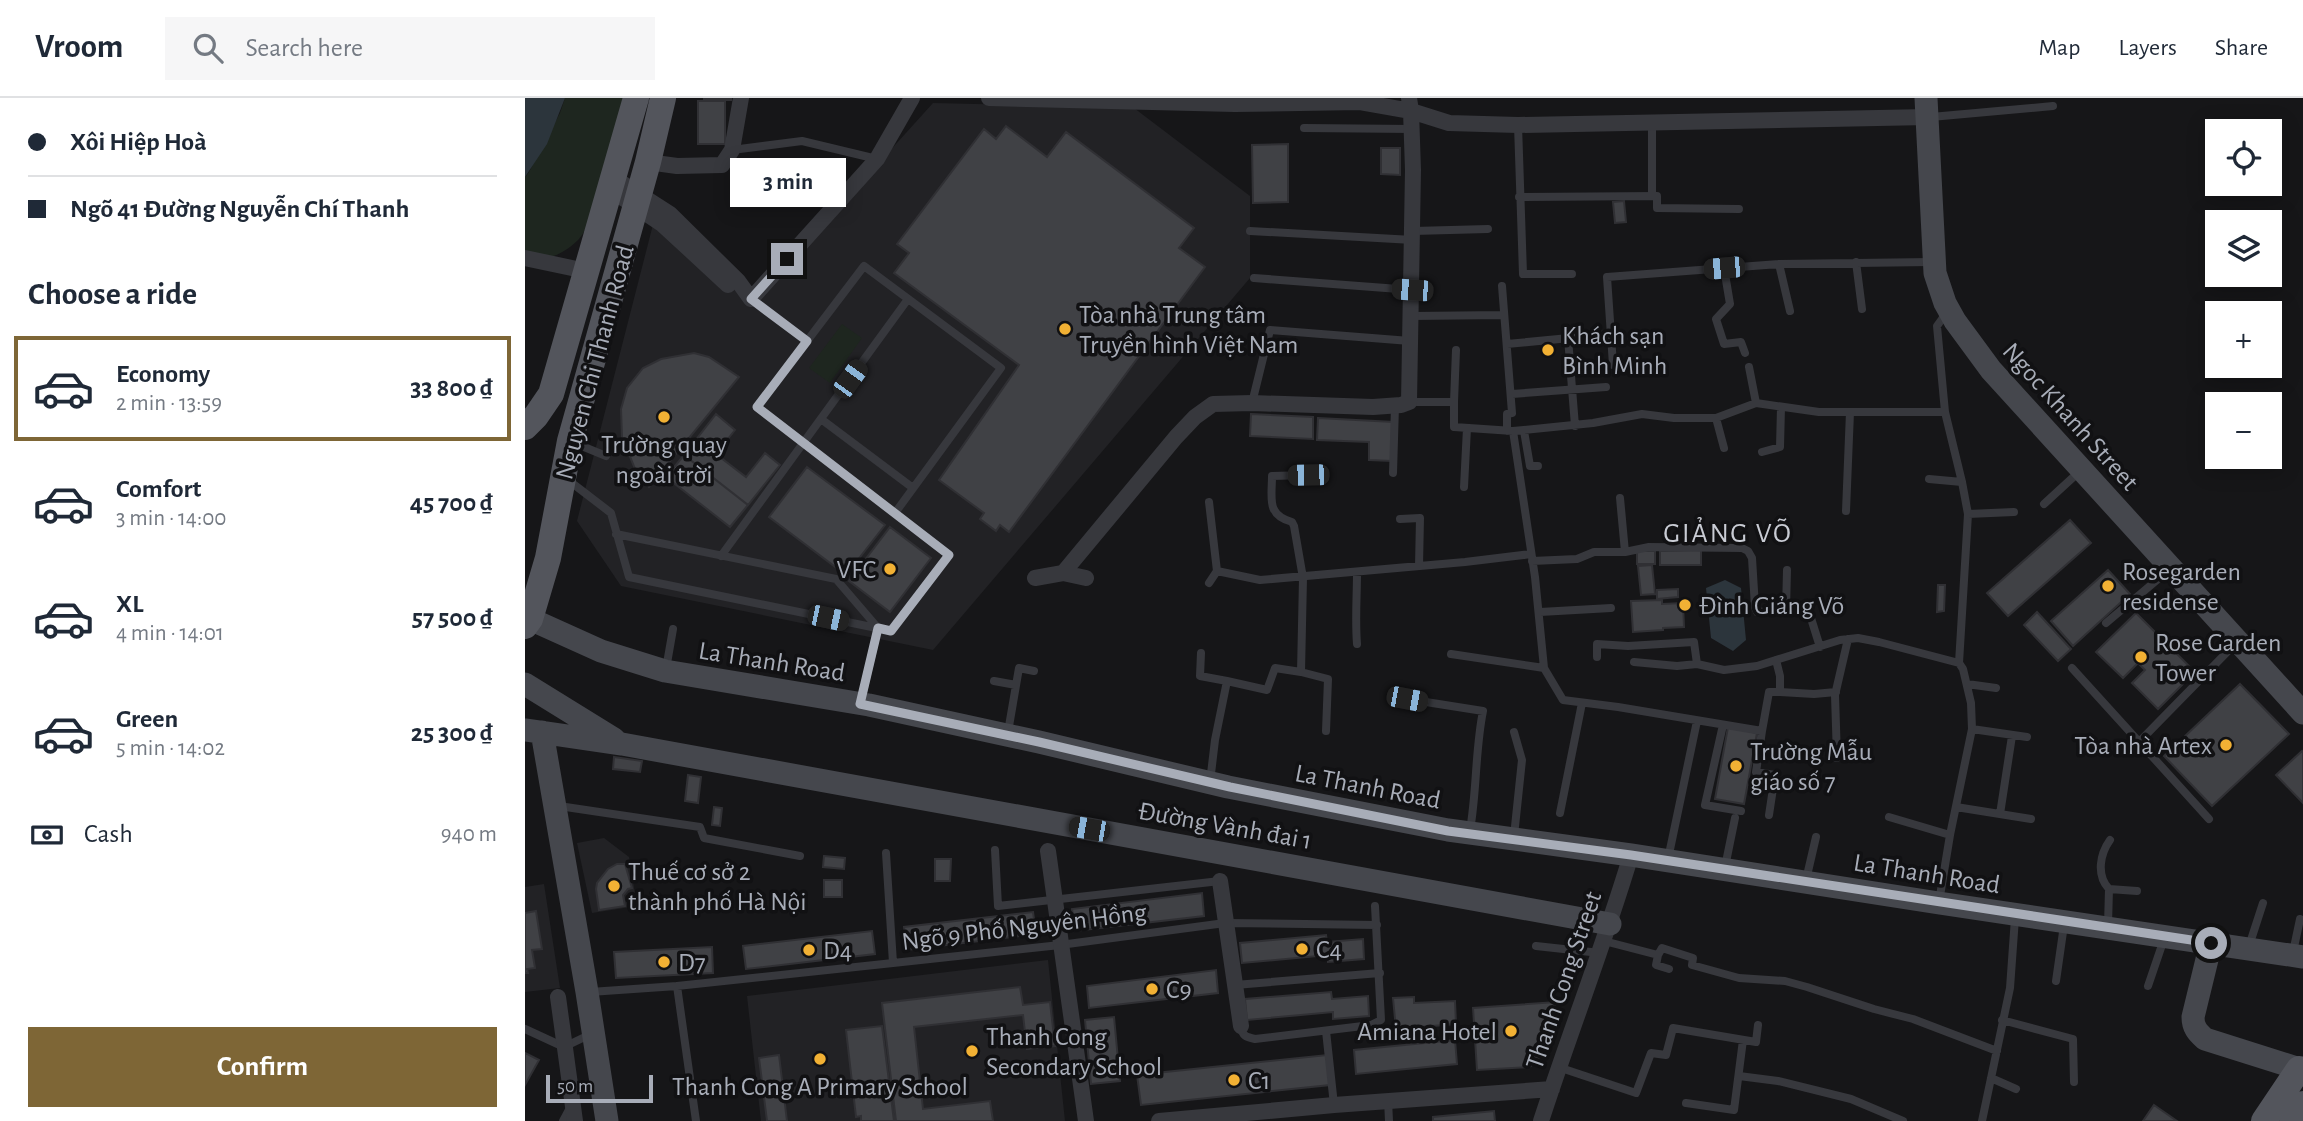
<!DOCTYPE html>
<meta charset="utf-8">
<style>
:root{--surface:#fff;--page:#f6f6f7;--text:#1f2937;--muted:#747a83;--line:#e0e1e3;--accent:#7e6636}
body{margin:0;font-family:"Alegreya Sans",sans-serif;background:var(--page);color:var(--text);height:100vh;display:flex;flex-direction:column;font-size:26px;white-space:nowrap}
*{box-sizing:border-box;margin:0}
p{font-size:23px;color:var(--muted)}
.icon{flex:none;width:38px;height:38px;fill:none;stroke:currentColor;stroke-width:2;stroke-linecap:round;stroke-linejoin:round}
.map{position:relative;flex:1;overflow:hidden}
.drawer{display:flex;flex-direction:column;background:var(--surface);width:525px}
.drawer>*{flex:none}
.hud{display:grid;align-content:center;height:154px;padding:0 28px;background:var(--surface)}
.tools{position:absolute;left:1680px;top:21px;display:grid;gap:14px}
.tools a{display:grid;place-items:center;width:77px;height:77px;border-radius:0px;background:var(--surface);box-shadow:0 4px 18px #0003;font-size:35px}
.scale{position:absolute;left:21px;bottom:18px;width:107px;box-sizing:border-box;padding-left:7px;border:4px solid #a8adb8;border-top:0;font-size:19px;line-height:24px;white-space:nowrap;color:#a8adb8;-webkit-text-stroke:5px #111113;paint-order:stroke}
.end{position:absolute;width:32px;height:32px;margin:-16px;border:9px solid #a8adb8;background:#111;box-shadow:0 0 0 4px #111}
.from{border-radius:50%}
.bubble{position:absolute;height:49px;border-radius:0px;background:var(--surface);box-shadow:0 4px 18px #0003;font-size:23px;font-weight:700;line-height:49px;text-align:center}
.car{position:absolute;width:21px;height:42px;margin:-21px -10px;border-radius:9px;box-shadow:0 0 5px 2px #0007;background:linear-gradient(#222 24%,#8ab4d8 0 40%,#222 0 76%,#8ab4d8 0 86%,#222 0)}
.hud b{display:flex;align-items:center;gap:24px;height:66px;font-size:26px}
.hud b+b{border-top:2px solid var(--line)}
.hud i{width:18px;height:18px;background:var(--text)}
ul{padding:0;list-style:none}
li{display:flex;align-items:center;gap:21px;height:105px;margin:0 14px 10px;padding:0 14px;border:4px solid transparent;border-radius:0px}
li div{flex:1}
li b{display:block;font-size:26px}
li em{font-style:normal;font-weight:700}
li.on{border-color:var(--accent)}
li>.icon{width:63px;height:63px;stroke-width:1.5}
h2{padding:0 28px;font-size:32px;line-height:84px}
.pay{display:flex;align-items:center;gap:18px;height:77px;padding:0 28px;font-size:26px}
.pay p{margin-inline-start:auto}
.action{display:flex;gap:14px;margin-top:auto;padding:14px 28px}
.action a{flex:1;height:80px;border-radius:0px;background:var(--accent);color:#fff;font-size:28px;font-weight:700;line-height:80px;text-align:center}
header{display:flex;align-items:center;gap:42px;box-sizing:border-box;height:98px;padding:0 35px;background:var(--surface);border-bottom:2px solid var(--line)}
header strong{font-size:33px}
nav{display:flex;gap:38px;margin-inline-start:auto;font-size:24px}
.search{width:490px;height:63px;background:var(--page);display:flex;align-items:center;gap:18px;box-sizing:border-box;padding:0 24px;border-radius:0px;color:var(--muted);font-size:26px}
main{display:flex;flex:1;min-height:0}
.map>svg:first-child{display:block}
.built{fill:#222225}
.green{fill:#1e261f}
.water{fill:#2c353c}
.building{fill:#404145;stroke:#303034;stroke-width:2}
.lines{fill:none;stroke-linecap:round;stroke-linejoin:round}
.lane{stroke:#37383d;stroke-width:8}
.street{stroke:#37383d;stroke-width:16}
.secondary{stroke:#45474d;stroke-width:23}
.primary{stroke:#53555c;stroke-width:26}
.route{stroke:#a8adb8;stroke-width:9}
.poi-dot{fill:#f2b134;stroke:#111113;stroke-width:2.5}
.labels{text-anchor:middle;stroke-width:7;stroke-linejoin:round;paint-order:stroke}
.poi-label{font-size:26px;fill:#a8adb8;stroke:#111113;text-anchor:start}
.street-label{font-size:26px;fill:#a8adb8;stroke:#111113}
.neighbourhood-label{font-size:28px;letter-spacing:2px;fill:#c9ccd4;stroke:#111113}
</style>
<header>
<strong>Vroom</strong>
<div class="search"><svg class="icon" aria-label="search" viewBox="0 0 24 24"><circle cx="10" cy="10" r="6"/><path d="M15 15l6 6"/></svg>Search here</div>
<nav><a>Map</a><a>Layers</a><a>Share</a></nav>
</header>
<main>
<section class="drawer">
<div class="hud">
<b><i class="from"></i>Xôi Hiệp Hoà</b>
<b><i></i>Ngõ 41 Đường Nguyễn Chí Thanh</b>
</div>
<h2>Choose a ride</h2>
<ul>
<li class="on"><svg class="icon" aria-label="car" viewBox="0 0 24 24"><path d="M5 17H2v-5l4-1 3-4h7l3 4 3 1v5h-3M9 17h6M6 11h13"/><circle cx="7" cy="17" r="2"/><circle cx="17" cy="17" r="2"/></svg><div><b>Economy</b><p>2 min · 13:59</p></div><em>33 800 ₫</em></li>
<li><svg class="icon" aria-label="car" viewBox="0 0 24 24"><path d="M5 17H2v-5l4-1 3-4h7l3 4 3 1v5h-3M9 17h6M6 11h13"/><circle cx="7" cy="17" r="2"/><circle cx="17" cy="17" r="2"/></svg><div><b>Comfort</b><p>3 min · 14:00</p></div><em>45 700 ₫</em></li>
<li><svg class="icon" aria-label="car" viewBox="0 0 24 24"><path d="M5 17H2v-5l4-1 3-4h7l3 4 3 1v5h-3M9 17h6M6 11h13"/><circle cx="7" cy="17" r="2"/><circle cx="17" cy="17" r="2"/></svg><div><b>XL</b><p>4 min · 14:01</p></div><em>57 500 ₫</em></li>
<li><svg class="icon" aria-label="car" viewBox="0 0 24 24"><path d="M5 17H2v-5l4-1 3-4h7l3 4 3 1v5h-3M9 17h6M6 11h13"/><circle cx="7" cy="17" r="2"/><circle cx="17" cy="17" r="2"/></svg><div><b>Green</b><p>5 min · 14:02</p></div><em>25 300 ₫</em></li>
</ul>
<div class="pay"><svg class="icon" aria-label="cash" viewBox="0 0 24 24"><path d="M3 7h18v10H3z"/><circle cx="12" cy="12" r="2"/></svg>Cash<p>940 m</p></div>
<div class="action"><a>Confirm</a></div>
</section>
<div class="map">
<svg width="1778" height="1023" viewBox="0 0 1778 1023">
<rect width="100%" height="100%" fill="#161618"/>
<!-- built -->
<path class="built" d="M408,5l201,5 116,88v82l-317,372 -312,-64 -44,-65 81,-316 99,93z
M79,740l25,19 8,49 -45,7 -15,-70z
M19,786l16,104 -35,4v-105z
M523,862l17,161h-304l-14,-125z"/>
<!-- green -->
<path class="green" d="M40,0h58c-8,29 -26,123 -44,141 -13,14 -35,24 -54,21v-83l4,-5 31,-59z
M317,226l20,14 -32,45 -21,-15z"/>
<!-- water -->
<path class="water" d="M0,0h40l-18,46 -22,33z
M1200,482l16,8 5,52 -13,11 -22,-13 -5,-50z"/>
<!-- building -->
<path class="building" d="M179,0h27v2h-27z
M173,3h27v43h-27z
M481,28l41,31 19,-25 128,96 -15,20 26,19 -196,265 -9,-7 -4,6 -16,-12 4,-6 -45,-33 80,-115 -125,-92 15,-20 -12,-9 87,-115 12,10z
M763,46v58l-35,1 -1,-58z
M856,50h19v27l-19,-1z
M1099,103l2,21 -11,1 -2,-21z
M169,255l15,4 30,20 -90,110 -14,-18 -13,-32 -1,-28 6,-21 16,-20 18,-9z
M191,316l19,16 -19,24 30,23 19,-24 15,12 -32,40 -64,-50z
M726,316l62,3v22l-63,-3z
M793,320l76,4 -2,39 -23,-1v-18l-52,-2z
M159,357l64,50 -18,22 -64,-50z
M282,369l78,58 -39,50 -77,-58z
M1545,422l21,23 -83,73 -21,-23z
M365,429l41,31 -41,54 -41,-31z
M1176,452v15h-41v-14z
M1112,453h18v13h-18z
M1127,467l3,29 -14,1 -3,-29z
M1583,472l22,24 -57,52 -22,-25z
M1413,487h7l-1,26 -7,1z
M1153,491v8l-21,2v-9z
M1137,502v4l21,-1 1,24 -21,1v2l-30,2 -2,-31z
M1512,514l34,37 -13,12 -34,-36z
M1611,515l59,59 -37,37 -26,-26 13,-13 -7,-7 -15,15 -27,-26z
M1715,586l49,50 -77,72 -48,-50z
M1203,629l29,6 -13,71 -29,-5z
M1777,653l1,1v51l-27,-28z
M89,659l28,4 -2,11 -27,-3z
M163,677l13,2 -3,26 -13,-2z
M189,709l8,1 -2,18 -8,-1z
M299,758l21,2 -1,11 -21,-2z
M410,761h16l-1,22h-15z
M92,766h8l7,24 -4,1 -5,6 2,11 -26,4 -3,-21 1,-6 11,-14z
M299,782h18v17h-18z
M677,795l2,23 -129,15 -3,-22z
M11,813l6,38 -10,1 3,18 -8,1 1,4h-3v-60z
M508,814l3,22 -129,16 -3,-23z
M347,833l3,23 -129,15 -3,-23z
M801,837l1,7 36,-3 1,20 -36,3v-7l-86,8 -2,-20z
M187,849l1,26 -97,5 -2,-26z
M691,872l2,23 -129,15 -2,-22z
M495,889l3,18 27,-3 5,44 -28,3 -4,-34 -109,12 9,82 67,-8 3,20h-97l-14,-118z
M806,894l1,7 36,-3 1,20 -36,3v-7l-86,8 -2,-21z
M889,899v6l41,-2 1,23 -60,5 -3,-31z
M1031,904l-15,53 -7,9 -5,3 -52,3 -4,-62z
M589,919l6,64 -29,3 -6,-64z
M357,928l12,95h-33v-5l-5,1 -10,-87z
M930,942l2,24 -101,10 -2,-24z
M0,955l14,7 -14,25z
M254,957l8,66h-20l-8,-63z
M802,957l3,30 -189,20 -4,-30z
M1629,1007l23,16h-34z
M969,1013l1,10h-62v-4z"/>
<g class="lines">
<!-- lane -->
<path class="lane" d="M1406,19l122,-11
M1127,25v73
M993,27l5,149h49
M779,30l109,1
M207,52l70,-9 75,18
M994,99l138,-1v12l82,1
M725,133l163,9
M888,133l75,-2
M1331,164l6,47
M1254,166l11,47
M1199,170l6,36 -14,15 8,25 17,-2 4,11
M729,180l158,12
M977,188l10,127 -5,1v17
M226,201l56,42
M1422,214l-10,14 8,86 17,70 6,32 -9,149
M887,218l92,-1
M1043,240l7,88
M982,246l104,-10
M1088,267l-6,-88 172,-13 152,-2
M1224,269l7,36
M987,296l94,-7
M884,304h45v25l59,4 80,-8 49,-9 32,4h42l40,-15 63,9h126
M929,304l2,-52
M727,305l18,-73 140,11
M1191,320l8,30
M296,321l92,69
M988,333l22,146 9,91 19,32 55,7 144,24 7,-39h11v-16l-4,-16
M999,333l6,35h8
M47,344l34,14
M1237,354l18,-5 1,-40
M868,375l2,-67
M1404,381l33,3
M43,382l43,33 18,64 262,54 58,-76 -192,-148 107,-141 137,102 -106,145
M939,389l3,-59
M1095,400l5,54
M684,404l8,69
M1519,406l36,-33
M1321,413l4,-99
M1443,416l46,-2
M875,421l20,-1 -1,48
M91,436l220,45 42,49 -17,73
M196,458l187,-257
M1007,463l45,-2 17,-7h31l24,-5 93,1 6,3 4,7 3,49 2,5 29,-2 24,5 10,32
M692,473l43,9 205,-18 66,-8
M832,474c0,25 -2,47 0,72
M684,485l8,-12
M1261,512l1,-40
M1015,514l71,-4
M1581,525l64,-54
M676,555l-1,23 27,5
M926,556l93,14
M1072,559v-13l31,2 66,-4 3,22 27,6 33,-4 83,-26 18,-2 21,4 80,21 4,6 8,34 1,26 -22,106 -11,67
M1109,564l43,4 20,-2
M1547,570l137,151
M141,571l7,-40
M776,574l27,7 -2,52
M469,583l22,4
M1442,586l29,4
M1255,594l34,2 22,-2
M882,601l76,12c-8,40 -6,79 -13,119
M1198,627l-18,80 36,6
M1447,631l55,8
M1237,633l-6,41 19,3 -6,40
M483,634l11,-64 15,3
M989,634l8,28 -8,76
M1614,644l96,-98
M1312,660l-2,-63 13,-56
M685,684l5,-42 12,-59 40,9 8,-22 26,4 2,-94 -9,-52 -2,-4c-26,-7 -20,-24 -20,-46l36,-1
M34,708l141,21 4,11 96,18
M1431,709l75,12
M1035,715l22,-110
M1475,716l12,-78
M1364,719l61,18
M1585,742c-10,14 -14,35 -1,49l28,2
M470,752l3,56 222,-25
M361,755l7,110
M1143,761l29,-138
M1200,769l10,-49
M1281,782l10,-43
M1583,827l1,-36
M1079,843l54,14 4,-7 31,10 -1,7 47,13 46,3 22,6 67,22 39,10 84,32
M1011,848l64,7
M1724,848l14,-43
M1768,854l7,-33
M1133,857l-2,10 13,4
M1531,883l8,-56
M710,887l145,-12
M152,888l19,135
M1623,888l16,-47
M65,894l87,-6 216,-23 167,-18 165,-22 152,2
M1477,922l71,19 1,43
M716,928c1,10 5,11 14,13l116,-14 10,-5 -6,-114
M0,931l39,18 27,-13
M801,933l8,74
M1033,969l78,26 15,-40 15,2 7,-27 83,14 2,-17
M1214,978l39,5 73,18 52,22
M1466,980l25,11
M863,1002l1,21
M1161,1005l48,7 9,-70
M38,1023l7,-13
M1457,1023l28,-133 5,-70"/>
<!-- street -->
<path class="street" d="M464,0l246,6 125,-2 51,9 -2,-13
M123,64l29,4 45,-1 10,-15 9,-52
M89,80l56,36 68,67 13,18
M86,92l51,34 66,61
M0,160l61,13
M226,201l126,-140 35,-61
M538,475l23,5
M510,480l28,-5 113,-136 19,-20 18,-13 39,-1 121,4 28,-2 8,-3 4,-232 -2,-59 38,12 69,2 410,-8
M523,753l38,270
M695,783l21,145
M33,899l17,124
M634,1023l175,-16 218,-16
M1016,1023c29,-89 63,-176 90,-266"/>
<!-- secondary -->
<path class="secondary" d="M1401,0l9,175 10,30 10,18 36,49 312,343
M5,521l71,32 64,20 204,34 170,37 189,45 220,43 183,25 308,48 364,54
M0,586l89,55
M0,632l97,14 988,180
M17,634l45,260 20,129
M1686,845l-18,74c0,10 4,15 12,22l98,31"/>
<!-- primary -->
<path class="primary" d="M0,329l11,-11 15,-22 85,-296
M0,528l5,-7 18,-61 22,-117 78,-279 15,-64
M1739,1023l35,-52
M1768,1023l10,-17"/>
</g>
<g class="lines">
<!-- route -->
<path class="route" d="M262,161l-36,40 56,42 -50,66 192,148 -58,76 -13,-3 -18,76 179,38 191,45 218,44 183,24 580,88"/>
</g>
<!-- markers -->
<g class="poi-dot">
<circle cx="540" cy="231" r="7"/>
<circle cx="1023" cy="252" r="7"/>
<circle cx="139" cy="319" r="7"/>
<circle cx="365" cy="471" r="7"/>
<circle cx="1583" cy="488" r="7"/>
<circle cx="1160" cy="507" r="7"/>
<circle cx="1616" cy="559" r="7"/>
<circle cx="1701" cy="647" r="7"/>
<circle cx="1211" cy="668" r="7"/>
<circle cx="89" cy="788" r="7"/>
<circle cx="777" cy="851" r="7"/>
<circle cx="284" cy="852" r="7"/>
<circle cx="139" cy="864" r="7"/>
<circle cx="627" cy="891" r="7"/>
<circle cx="986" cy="933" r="7"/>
<circle cx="447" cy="953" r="7"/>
<circle cx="295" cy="961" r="7"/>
<circle cx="709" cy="982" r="7"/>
</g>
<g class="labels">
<!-- poi labels -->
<g class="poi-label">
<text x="554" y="225">Tòa nhà Trung tâm<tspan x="554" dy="30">Truyền hình Việt Nam</tspan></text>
<text x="1037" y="246">Khách sạn<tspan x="1037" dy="30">Bình Minh</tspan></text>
<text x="139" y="355" text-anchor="middle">Trường quay<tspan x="139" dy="30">ngoài trời</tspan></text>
<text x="351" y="480" text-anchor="end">VFC</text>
<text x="1597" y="482">Rosegarden<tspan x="1597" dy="30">residense</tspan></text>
<text x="1174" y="516">Đình Giảng Võ</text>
<text x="1630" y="553">Rose Garden<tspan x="1630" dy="30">Tower</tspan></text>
<text x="1687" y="656" text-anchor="end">Tòa nhà Artex</text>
<text x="1225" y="662">Trường Mẫu<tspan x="1225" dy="30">giáo số 7</tspan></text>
<text x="103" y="782">Thuế cơ sở 2<tspan x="103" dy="30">thành phố Hà Nội</tspan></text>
<text x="791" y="860">C4</text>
<text x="298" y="861">D4</text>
<text x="153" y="873">D7</text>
<text x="641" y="900">C9</text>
<text x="972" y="942" text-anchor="end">Amiana Hotel</text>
<text x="461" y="947">Thanh Cong<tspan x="461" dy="30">Secondary School</tspan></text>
<text x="723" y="991">C1</text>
<text x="295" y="997" text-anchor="middle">Thanh Cong A Primary School</text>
</g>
<!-- street labels -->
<g class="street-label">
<text transform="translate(69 264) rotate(-75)" y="9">Nguyen Chi Thanh Road</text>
<text transform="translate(1546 318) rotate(48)" y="9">Ngoc Khanh Street</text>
<text transform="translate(247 563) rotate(9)" y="9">La Thanh Road</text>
<text transform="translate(843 688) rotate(11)" y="9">La Thanh Road</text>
<text transform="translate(700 727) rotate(10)" y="9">Đường Vành đai 1</text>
<text transform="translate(1402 775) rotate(9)" y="9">La Thanh Road</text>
<text transform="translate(499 828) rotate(-7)" y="9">Ngõ 9 Phố Nguyên Hồng</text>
<text transform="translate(1038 882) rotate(-71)" y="9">Thanh Cong Street</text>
</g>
<!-- neighbourhood labels -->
<g class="neighbourhood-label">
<text x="1203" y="444">GIẢNG VÕ</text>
</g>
</g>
</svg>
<div class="tools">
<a><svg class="icon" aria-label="locate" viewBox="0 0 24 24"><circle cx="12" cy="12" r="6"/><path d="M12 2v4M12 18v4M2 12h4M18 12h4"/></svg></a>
<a><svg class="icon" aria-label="layers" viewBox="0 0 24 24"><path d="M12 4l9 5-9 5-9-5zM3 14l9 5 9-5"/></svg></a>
<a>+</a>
<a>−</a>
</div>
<div class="scale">50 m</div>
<i class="end from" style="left:1686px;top:845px"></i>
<i class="end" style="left:262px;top:161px"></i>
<div class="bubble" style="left:205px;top:60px;width:116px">3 min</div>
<i class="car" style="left:1199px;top:170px;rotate:265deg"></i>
<i class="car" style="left:887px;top:192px;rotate:274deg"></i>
<i class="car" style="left:325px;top:281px;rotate:36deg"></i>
<i class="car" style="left:783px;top:377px;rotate:269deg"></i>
<i class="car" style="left:303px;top:520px;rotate:102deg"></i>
<i class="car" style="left:882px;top:601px;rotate:101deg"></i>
<i class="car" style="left:564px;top:731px;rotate:280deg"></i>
</div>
</main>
